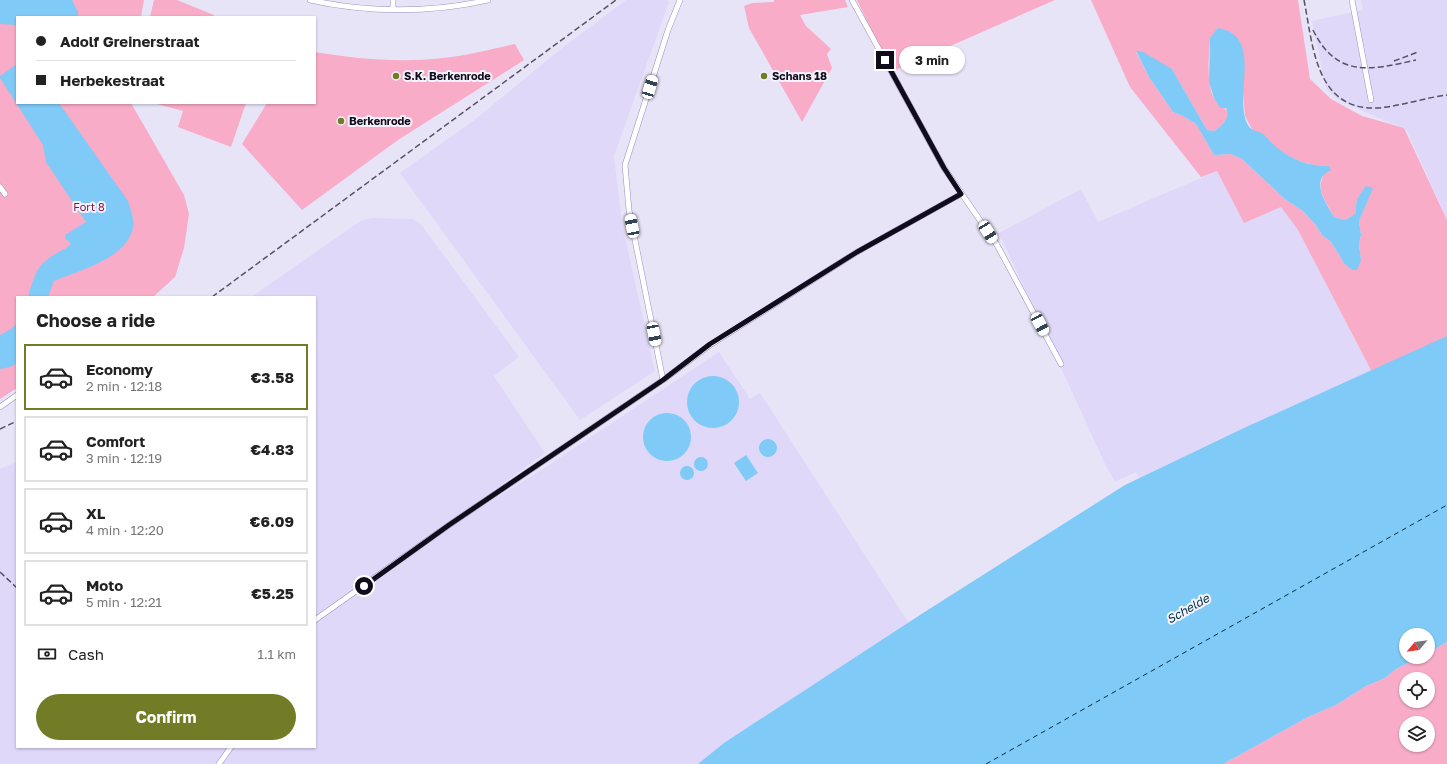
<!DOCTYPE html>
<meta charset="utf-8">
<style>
:root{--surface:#fff;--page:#f6f6f6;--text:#222;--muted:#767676;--line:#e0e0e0;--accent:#727b26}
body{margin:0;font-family:"Golos Text",sans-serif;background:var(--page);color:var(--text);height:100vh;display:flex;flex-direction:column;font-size:15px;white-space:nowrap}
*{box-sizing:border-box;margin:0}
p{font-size:13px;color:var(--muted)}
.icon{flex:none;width:22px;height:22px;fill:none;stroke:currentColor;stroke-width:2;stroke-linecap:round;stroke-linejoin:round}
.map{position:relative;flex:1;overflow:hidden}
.sheet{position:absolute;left:16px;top:296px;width:300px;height:452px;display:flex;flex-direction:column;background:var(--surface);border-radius:0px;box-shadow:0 1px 3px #0004}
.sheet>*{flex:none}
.banner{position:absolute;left:16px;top:16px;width:300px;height:88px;border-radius:0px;box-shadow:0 1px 3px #0004;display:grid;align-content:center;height:88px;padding:0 20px;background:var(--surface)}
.needle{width:26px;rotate:241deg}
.tools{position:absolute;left:1399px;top:628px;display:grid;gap:8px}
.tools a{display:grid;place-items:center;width:36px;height:36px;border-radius:50%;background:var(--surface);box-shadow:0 1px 3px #0004;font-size:20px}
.end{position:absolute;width:18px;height:18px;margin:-9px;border:5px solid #110c1c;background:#fff;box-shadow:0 0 0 2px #fff}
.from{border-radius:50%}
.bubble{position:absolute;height:28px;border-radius:14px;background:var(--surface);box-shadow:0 1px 3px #0004;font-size:13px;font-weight:700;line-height:28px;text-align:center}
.car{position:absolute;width:12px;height:24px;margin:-12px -6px;border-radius:5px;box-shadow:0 0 3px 1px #0007;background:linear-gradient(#fff 24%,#345 0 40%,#fff 0 76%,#345 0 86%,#fff 0)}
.banner b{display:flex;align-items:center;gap:14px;height:38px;font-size:15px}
.banner b+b{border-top:1px solid var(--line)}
.banner i{width:10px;height:10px;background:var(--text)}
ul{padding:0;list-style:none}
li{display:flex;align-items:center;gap:12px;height:66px;margin:0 8px 6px;padding:0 12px;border:2px solid var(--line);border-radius:0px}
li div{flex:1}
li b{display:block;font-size:15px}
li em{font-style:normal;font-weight:700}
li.active{border-color:var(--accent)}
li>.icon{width:36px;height:36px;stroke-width:1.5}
h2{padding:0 20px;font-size:18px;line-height:48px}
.pay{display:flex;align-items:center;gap:10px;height:44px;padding:0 20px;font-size:15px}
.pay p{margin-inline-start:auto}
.button{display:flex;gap:8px;margin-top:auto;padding:8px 20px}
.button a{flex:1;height:46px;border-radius:24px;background:var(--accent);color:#fff;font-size:16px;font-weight:700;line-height:46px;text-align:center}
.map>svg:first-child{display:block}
.built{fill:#dfd8f9}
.green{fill:#f8acc8;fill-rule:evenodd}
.water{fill:#7fcaf6}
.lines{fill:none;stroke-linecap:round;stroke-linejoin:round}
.ferry{stroke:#012f44;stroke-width:1;stroke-dasharray:5 4;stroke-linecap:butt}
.street-casing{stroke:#998fbc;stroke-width:6}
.street{stroke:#fff;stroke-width:5}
.rail{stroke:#565263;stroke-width:1.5;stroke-dasharray:6 3;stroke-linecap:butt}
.route{stroke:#110c1c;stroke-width:5}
.poi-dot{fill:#727b26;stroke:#f5f3fd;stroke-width:1.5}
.labels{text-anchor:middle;stroke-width:4;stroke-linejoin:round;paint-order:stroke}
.poi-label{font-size:11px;font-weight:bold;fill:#110c1c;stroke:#f5f3fd;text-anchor:start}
.park-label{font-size:11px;fill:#82144d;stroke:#f5f3fd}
.water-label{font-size:12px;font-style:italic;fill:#012f44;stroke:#f5f3fd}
</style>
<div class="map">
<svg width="1447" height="764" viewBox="0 0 1447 764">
<rect width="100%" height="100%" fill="#e8e4f8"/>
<!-- built -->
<path class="built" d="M626,0h41l2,2 -55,154 8,68 33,147 -75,49 -180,-247 77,-55 85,-70z
M1361,0h86v219l-41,-90 -30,-12 -37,-17 -13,-11 -14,-68 51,-11z
M1217,171l27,52 37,-16 17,23 75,144 -222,129 -15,-31 -21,10 -9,-16 -107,-233 82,-44 17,33z
M372,218l41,1 7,4 99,134 -25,19 51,77 -138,100 131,-81 181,-120 31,47 10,-6 152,235 -189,136h-723v-295l17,-8v286h298v-450h-64l111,-77z"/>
<!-- green -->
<path class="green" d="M0,0h144l-3,17h-124v86h114l53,92 5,19 -5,34 -9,29 -22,20h-136v91l-17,11z
M154,0h23l37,15 -1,2h-63z
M774,0h71l3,7 -48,8 6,11 25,23 -4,5 5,14 -30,54 -53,-94 -5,-22 8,-3 22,-1z
M857,0h198l-164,72z
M1091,0h207l12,79 21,20 31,17 42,12 43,92v119l-74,35 -75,-144 -17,-23 -37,16 -27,-52 -16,6 -71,-90zM1210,38l33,54 2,24 8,15c11,3 11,7 19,14 18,14 34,21 57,21 -16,22 -6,30 5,51l11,3 10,-6 2,-15 15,-11 -13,33 2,14 -2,9 2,16 -17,3 -13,-21 -9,-7 -7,-11 -12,-13 -17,-11 -44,-41 -11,-5 -17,1 -18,-31 -13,-8 -10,-4 -24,-35 -13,-25 36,17 35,61 8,1 9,-8 5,-9c-4,-8 -12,-10 -15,-16 -8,-14 -5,-44 -4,-60z
M515,44l9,16 -126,80 -96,70 -60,-66 25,-41h48v-51c43,7 85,11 128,6 24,-2 49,-9 72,-14z
M153,103h93l-15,44 -53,-20 5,-16z
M1447,642v122h-224l85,-47 28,-12 30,-19 19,-8 11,-9 24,-12h8v-4zM1406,679h22v22h-22zM1406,723h22v22h-22z"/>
<!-- water -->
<path class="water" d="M0,0h72l6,12v5h-61v8l-17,-1z
M1218,28c47,8 14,68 30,97 4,7 9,5 15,9 5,4 8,9 13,13 17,13 31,19 53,19l2,4c-22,10 -5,33 3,47l11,3 10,-6 2,-15 9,-13 7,2 -14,33 2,14 -2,9 2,16 -4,10h-5l-8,-7 -13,-21 -9,-7 -7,-11 -12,-13 -17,-11 -44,-41 -11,-5 -17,1 -18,-31 -13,-8 -10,-4 -24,-35 -13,-26 7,1 29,17 35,61 8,1 9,-8 4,-9 -2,-6h-6l-6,-10 -5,-16 1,-44z
M17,64v39h42l69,98c2,8 7,18 5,27 -7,31 -53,42 -79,53l-6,16h-20c4,-13 7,-29 19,-37 6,-6 15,-9 22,-14l2,-2 -6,-6v-3l21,-13 -40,-60 -3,-17 -43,-67v-2z
M17,323v40l-7,4 -10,2v-34l11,-6z
M1447,336v306l-19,11v-18h-22v22h14l-24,12 -11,9 -19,8 -30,19 -28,12 -85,47h-525l26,-21 199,-130 202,-128 119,-57z
M687 402a26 26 0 1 1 52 0a26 26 0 1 1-52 0Z
M643 437a24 24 0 1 1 48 0a24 24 0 1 1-48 0Z
M759 448a9 9 0 1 1 18 0a9 9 0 1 1-18 0Z
M746,455l12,18 -12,8 -12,-18z
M694 464a7 7 0 1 1 14 0a7 7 0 1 1-14 0Z
M680 473a7 7 0 1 1 14 0a7 7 0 1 1-14 0Z"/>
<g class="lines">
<!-- ferry -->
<path class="ferry" d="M986,764l461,-259"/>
<defs>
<path id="street" d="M310,0c58,13 121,13 178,0
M393,0v9
M852,0l92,168 53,77 64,119
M1352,0l19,100
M0,187l5,7
M663,380l-34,-170 -4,-45 43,-135 12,-30
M0,407l17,-12
M315,620l134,-95 214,-145 47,-35 147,-93 104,-58
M219,764l12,-17"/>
</defs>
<!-- street casing -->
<use href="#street" class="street-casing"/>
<!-- street -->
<use href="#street" class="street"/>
<!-- rail -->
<path class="rail" d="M1304,0c9,45 11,111 74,108 23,-2 46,-10 69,-13
M1313,30c24,49 59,40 103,30
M1394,61l24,-9
M212,297l404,-297
M0,429l17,-8
M0,572l17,16"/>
</g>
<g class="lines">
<!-- route -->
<path class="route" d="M364,586l85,-61 214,-145 47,-36 147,-92 104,-58 -17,-26 -59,-108"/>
</g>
<!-- markers -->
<g class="poi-dot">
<circle cx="396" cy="76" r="4"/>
<circle cx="764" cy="76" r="4"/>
<circle cx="341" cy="121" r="4"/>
</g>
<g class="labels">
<!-- poi labels -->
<g class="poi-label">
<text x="404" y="80">S.K. Berkenrode</text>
<text x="772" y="80">Schans 18</text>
<text x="349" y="125">Berkenrode</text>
</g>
<!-- park labels -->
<g class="park-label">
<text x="89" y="211">Fort 8</text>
</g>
<!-- water labels -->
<g class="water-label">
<text transform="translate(1188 609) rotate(-30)" y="4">Schelde</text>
</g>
</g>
</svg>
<div class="tools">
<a><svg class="needle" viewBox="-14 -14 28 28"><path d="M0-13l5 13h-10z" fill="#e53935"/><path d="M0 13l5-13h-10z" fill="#767676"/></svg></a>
<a><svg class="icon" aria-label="locate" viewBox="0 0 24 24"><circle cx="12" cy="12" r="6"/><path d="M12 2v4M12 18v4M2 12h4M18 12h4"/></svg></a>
<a><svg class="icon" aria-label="layers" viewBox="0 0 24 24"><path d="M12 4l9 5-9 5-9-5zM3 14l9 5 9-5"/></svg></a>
</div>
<i class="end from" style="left:364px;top:586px"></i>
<i class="end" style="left:885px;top:60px"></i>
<div class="bubble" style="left:899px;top:46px;width:66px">3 min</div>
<i class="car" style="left:650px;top:87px;rotate:17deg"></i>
<i class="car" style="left:632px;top:226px;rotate:349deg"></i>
<i class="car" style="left:988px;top:232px;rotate:148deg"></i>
<i class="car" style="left:1040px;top:324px;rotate:152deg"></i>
<i class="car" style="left:654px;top:334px;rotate:169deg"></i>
<div class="banner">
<b><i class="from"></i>Adolf Greinerstraat</b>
<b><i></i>Herbekestraat</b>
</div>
<section class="sheet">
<h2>Choose a ride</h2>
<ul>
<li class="active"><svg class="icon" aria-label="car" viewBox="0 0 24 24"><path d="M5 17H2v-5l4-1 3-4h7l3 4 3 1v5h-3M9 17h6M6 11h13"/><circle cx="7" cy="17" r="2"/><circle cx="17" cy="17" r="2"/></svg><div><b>Economy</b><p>2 min · 12:18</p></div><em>€3.58</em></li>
<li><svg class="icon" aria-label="car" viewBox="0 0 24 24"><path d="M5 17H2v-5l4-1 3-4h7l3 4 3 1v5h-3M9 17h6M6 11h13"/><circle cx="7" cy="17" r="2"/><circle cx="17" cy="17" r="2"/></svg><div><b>Comfort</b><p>3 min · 12:19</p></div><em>€4.83</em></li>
<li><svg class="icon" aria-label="car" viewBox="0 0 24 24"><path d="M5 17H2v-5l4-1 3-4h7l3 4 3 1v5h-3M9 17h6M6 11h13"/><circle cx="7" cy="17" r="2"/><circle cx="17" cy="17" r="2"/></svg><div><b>XL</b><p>4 min · 12:20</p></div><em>€6.09</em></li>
<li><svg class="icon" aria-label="car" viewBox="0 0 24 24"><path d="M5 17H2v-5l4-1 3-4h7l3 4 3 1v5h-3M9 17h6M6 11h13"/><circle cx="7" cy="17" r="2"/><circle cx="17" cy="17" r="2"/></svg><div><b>Moto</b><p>5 min · 12:21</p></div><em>€5.25</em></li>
</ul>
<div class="pay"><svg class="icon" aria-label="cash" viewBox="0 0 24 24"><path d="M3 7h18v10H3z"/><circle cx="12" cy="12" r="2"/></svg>Cash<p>1.1 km</p></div>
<div class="button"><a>Confirm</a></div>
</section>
</div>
